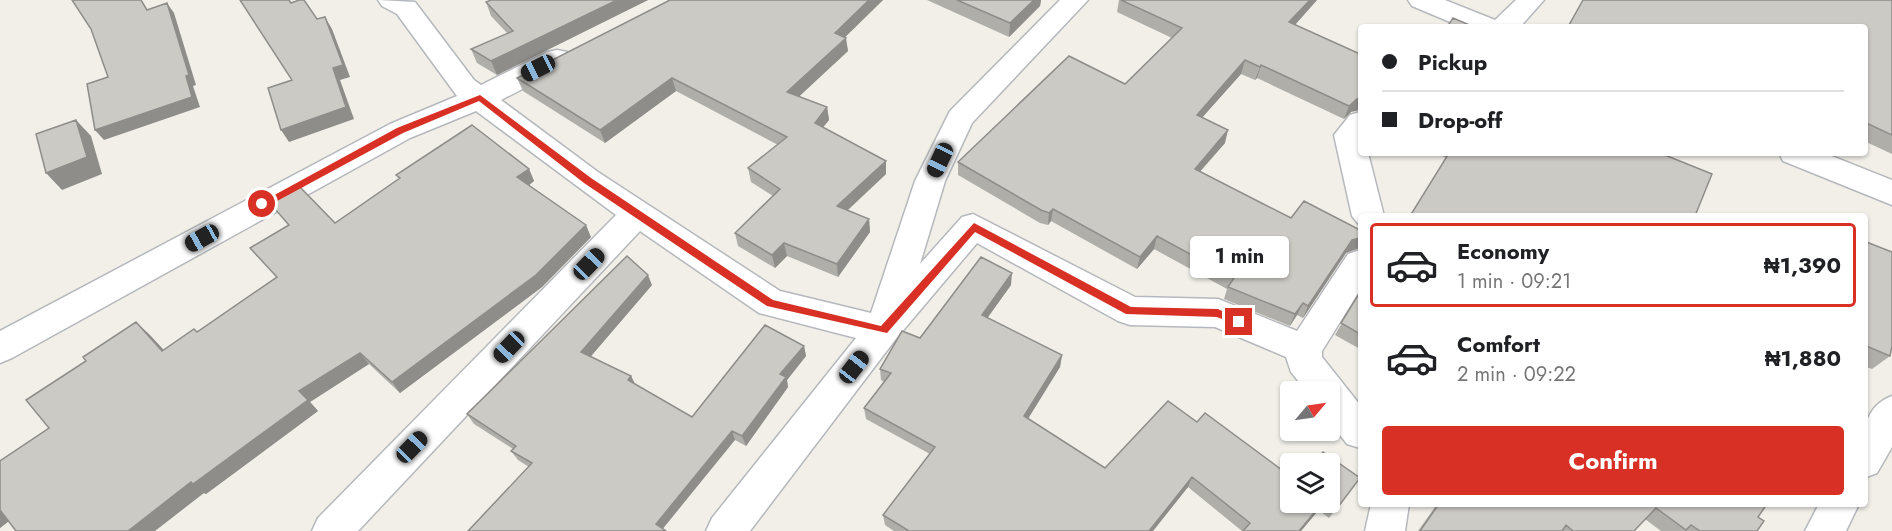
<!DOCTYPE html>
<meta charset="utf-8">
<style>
:root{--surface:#fff;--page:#f6f6f6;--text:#202124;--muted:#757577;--line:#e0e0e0;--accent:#d93025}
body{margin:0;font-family:Jost,sans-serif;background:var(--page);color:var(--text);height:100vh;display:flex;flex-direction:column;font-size:22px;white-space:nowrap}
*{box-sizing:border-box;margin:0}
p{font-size:20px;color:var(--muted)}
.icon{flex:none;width:33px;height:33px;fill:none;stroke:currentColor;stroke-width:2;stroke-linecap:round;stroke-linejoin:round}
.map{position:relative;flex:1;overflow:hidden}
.sheet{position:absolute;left:1358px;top:213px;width:510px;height:294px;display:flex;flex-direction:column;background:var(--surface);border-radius:6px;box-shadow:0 2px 4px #0004}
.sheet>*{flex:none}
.guide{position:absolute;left:1358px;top:24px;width:510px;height:132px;border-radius:6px;box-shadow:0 2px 4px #0004;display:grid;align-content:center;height:132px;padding:0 24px;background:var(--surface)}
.needle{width:39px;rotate:61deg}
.buttons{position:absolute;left:1280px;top:381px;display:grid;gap:12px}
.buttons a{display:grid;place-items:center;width:60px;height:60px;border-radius:6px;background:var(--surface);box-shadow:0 2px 4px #0004;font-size:30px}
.end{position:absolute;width:27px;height:27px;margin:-14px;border:8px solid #d93025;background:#fff;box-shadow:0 0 0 3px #fff}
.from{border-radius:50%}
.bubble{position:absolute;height:42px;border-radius:6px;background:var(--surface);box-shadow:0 2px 4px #0004;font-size:20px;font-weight:700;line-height:42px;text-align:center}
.car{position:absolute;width:18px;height:36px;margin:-18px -9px;border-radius:8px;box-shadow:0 0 4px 2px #0007;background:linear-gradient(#222 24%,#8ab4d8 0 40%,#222 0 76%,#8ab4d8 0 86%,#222 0)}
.guide b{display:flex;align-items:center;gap:21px;height:57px;font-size:22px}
.guide b+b{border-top:2px solid var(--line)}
.guide i{width:15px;height:15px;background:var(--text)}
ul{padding:10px 0 0;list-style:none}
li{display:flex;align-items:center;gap:18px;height:84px;margin:0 12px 9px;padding:0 12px;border:3px solid transparent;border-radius:6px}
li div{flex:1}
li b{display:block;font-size:22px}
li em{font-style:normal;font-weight:700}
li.on{border-color:var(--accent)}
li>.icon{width:54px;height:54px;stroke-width:1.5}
.primary-button{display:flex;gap:12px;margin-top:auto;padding:12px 24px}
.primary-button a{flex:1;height:69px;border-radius:6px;background:var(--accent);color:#fff;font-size:24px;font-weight:700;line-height:69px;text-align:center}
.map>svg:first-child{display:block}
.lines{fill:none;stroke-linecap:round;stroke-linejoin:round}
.minor-casing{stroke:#b5b8bc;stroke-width:3}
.minor{fill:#fff;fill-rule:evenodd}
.wall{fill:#afaea9}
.shaded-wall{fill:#8f8d8a}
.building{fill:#cccac5;stroke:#8f8d8a;stroke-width:1.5}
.route{fill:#d93025}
</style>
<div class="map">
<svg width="1892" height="531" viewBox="0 0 1892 531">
<rect width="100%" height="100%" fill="#f1efe8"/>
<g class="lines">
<defs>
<path id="minor" d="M378,0l37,2 59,78 7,5 66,-33 10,-2 10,2 4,7 -4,7 -66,34 97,72 182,119 91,22 44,-132 35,-70 110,-111h28l-116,123 -27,58 -25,83 42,-47 11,-3 162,83 83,2 79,32 51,-77 12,-4v40l-38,61v6l38,48v43l-13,-4 -18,-23v-29h-22l-16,-20 -5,-15 -71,-30 -85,-2 -12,-4 -141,-78 -82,97 -145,191h-44l6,-13 144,-180 -97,-25 -119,-82 -282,300h-46l6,-13 298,-303 -140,-104 -66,27 -398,220 -12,5v-32l390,-207 67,-28 -60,-82 -15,-8z
M1408,0h37l50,20 21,-20h28l-24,27h-58l-50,-21z
M1360,112v41h8l16,63h-24v10l-8,-10 -18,-81 16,-20z
M1779,153h45l68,27v25l-109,-44z
M1892,396v51l-15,26 -13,5c0,-31 -7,-69 28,-82z
M1371,504h38l-4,27h-40z
M1819,504h40l-13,27h-41z"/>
</defs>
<!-- minor casing -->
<use href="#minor" class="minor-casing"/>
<!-- minor -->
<use href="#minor" class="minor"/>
</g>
<!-- wall -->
<path class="wall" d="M491,0h157l-151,75 -20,-12 -6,-14 37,-15 -17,-18 -5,-14z
M670,0h213l-38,37 3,14 -49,45 28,11 2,13 -6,7 63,34v13l-38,36 21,9 1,13 -32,45 -51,-21 -12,12 -37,-22 -3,-13 38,-37 -22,-14 -3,-14 30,-23 -102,-54 -71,52 -82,-52 -6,-13z
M927,0h114l-1,6 -31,31z
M1119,0h198l-22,25 65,29 -9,58 -7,7 -87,-41 -2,2 -14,-6 -39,43 23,26 -25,28 146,82 -43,65 -6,-3 -7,11 -66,-27 3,-10 -73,-40 -17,20 -86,-48 -3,4 -8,-2 -82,-48v-13l167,-78 47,-46 -55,-26z
M1583,0h309v154l-28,-13v-114h-297z
M1436,153h224l-214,5z
M529,169l5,12 -5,4 62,52 -49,50 -142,106 -31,-29 -59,38 8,9 -112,83 -2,-1 -195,28 -9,7v-67l49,-33 37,-67 50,-39 27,28 34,-18 79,-55 -26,-29 38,-23 -20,-24 67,22 64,-44 -3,-4z
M1864,241l26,115 -18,13 -8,-3z
M652,285l-61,71 40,20 4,8 57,33 112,-71 2,10 -19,24 1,7 -42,59 -11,-6 -206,27 -11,-7 -7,-9 2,-2 -39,-25 -7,-10z
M1011,285l-24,33 75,37 -2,12 -32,51 77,50 63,-67 122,101 64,-16 -25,32 -11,-8 -17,21h-59l-54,-44 -35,44h-259l-9,-6 -2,-10 47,-61 -64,-35 -2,-11 20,-26 -3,-2 -1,-11 40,-31z
M1360,292v57l-25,-14z
M1437,504h330l-9,13 -1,14h-96l-16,-12 -11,12h-216z"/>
<!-- shaded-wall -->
<path class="shaded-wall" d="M617,0h31l-151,75 -6,-14z
M869,0h14l-47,46 -1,-13z
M1034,0h7l-1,6 -31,31 1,-14z
M1310,0h7l-32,36 4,-14z
M167,3l7,10 22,72 -3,1 7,21 -96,33 -9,-10z
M325,17l7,12 18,48 -10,3 14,39 -65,23 -8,-12z
M846,38l2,13 -58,54 -3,-13z
M1245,60l-4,14 -48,54 4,-13z
M1261,65l-4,13 -2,2 5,-13z
M672,78l4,13 -71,52 -5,-13z
M1360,98v12l-9,2 -7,7 5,-13 8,-7z
M827,107l2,13 -13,16 -1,-13z
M76,120l15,16 11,38 -40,16 -16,-17z
M1228,130l-3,13 -34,39 4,-13z
M886,161v13l-48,45 -1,-13z
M529,169l5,12 -11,9 -6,-13z
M1053,209l-2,12 -3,4 1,-12z
M869,219l1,13 -32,45 -1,-13z
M586,225l5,12 -49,50 -142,106 -8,-11z
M1157,236l-3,13 -17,20 3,-12z
M1360,238v10l-14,5 -43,65 5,-12 44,-66z
M784,243l3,13 -12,12 -3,-13z
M1012,273l-1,12 -30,42 1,-12z
M648,275l4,10 -66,77 -5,-10z
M1303,303l-6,12 -7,11 5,-12z
M136,322l13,12 26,28 -13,-11z
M804,346l2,10 -19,24 1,7 -42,59 -4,-10 38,-62z
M360,353l9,11 -59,38 8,9 -112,83 -2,-1 -49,38h-27l171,-140z
M1062,355l-2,12 -37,60 1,-11z
M631,376l5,10 -8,-6z
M732,431l3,9 -74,91 -5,-7z
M1192,477l-4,10 -35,44h-4z
M1323,502l-5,9 -17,20h-2z
M0,508l14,9 -14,11z"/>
<!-- building -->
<path class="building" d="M72,0h69l6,10 20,-7 22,72 -3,1 6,21 -97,33 -8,-46 21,-7 -17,-48z
M240,0h49l2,3 8,-3h5l13,19 8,-2 18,48 -10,3 13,39 -65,23 -13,-42 24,-8z
M491,0h126l-126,61 -20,-12 42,-18 -27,-29z
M670,0h199l-34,33 11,5 -59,54 40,15 -12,16 71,38 -49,45 32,13 -32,45 -53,-21 -12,12 -37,-22 45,-44 -32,-21 39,-31 -115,-59 -72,52 -83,-52z
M957,0h77l-24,23z
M1121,0h189l-21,22 71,32v44l-3,1 -8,7 -88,-41 -1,2 -15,-7 -48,55 31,15 -33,39 96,49 13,-17 56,29v8l-8,2 -44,66 -5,-3 -8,11 -67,-27 6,-9 -77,-42 -17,21 -87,-48 -4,4 -8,-3 -83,-48 111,-106 56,28 57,-56z
M1583,0h309v135l-28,-13v-12l3,-4 -3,-1v-78h-296z
M1453,18l21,9h-27z
M76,120l11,37 -41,16 -10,-39z
M472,125l57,44 -12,8 69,48 -50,50 -144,107 -32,-29 -61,38 9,9 -115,84 -2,-2 -63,49h-112l-16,-21v-49l49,-33 -23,-28 60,-39 -3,-4 53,-35 26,29 32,-22 3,3 80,-55 -27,-29 39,-23 -21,-24 30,-16 37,38 65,-45 -4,-3z
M1449,153h211l52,21 -17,42h-285z
M1864,241l28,11v94l-2,10 -26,-11z
M627,256l21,19 -67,77 50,24 -3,4 64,37 73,-92 39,21 -24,28 6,3 -44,59 -10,-5 -76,93 10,7h-198l64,-68 -21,-12 5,-5 -49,-32z
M981,257l31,16 -30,42 80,40 -38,61 81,52 63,-67 29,21 8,-9 85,63v26h33l-24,29h-56l7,-8 -58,-46 -43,54h-240l-26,-16 52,-68 -71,-39 27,-35 -11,-4 22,-38 18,7z
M1360,292v42l-19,-11z
M1323,452l37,26 -25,33 -12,-9h6v-38h-16z
M1439,504h328l-9,13 6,4 -7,10h-57l-9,-6 -5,5 -30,-22 -22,23h-61l-7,-6 -4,6h-142z"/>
<!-- route -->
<path class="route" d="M480,95l111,83 182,122 108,26 93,-103 157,84 87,2 26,13 -5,4 -22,-9 -91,-3 -151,-82 -88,101 -120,-27 -183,-123 -105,-82 -76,32 -137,74 -8,-3 139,-76z"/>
</svg>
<div class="buttons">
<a><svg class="needle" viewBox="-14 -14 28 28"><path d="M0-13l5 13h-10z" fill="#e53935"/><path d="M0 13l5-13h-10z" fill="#757577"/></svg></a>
<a><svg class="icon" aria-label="layers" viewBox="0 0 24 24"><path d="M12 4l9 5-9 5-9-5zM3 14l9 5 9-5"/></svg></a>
</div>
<i class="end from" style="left:262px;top:204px"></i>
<i class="end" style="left:1239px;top:322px"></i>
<div class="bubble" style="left:1190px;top:236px;width:99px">1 min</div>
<i class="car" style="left:538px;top:68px;rotate:243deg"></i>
<i class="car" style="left:940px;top:160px;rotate:205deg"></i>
<i class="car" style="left:202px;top:238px;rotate:241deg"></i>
<i class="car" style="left:589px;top:264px;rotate:44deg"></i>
<i class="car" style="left:509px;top:347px;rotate:224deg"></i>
<i class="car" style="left:854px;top:367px;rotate:38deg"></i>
<i class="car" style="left:412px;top:447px;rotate:44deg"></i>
<div class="guide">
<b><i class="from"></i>Pickup</b>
<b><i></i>Drop-off</b>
</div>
<section class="sheet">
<ul>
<li class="on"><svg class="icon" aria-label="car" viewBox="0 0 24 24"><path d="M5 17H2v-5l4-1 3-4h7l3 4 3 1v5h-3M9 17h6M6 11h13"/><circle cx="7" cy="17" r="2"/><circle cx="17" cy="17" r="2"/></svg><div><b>Economy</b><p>1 min · 09:21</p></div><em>₦1,390</em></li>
<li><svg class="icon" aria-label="car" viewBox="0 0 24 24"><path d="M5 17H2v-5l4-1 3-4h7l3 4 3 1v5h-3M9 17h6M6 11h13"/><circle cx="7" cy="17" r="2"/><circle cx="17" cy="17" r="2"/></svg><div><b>Comfort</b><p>2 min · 09:22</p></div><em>₦1,880</em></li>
</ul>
<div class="primary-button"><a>Confirm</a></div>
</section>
</div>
